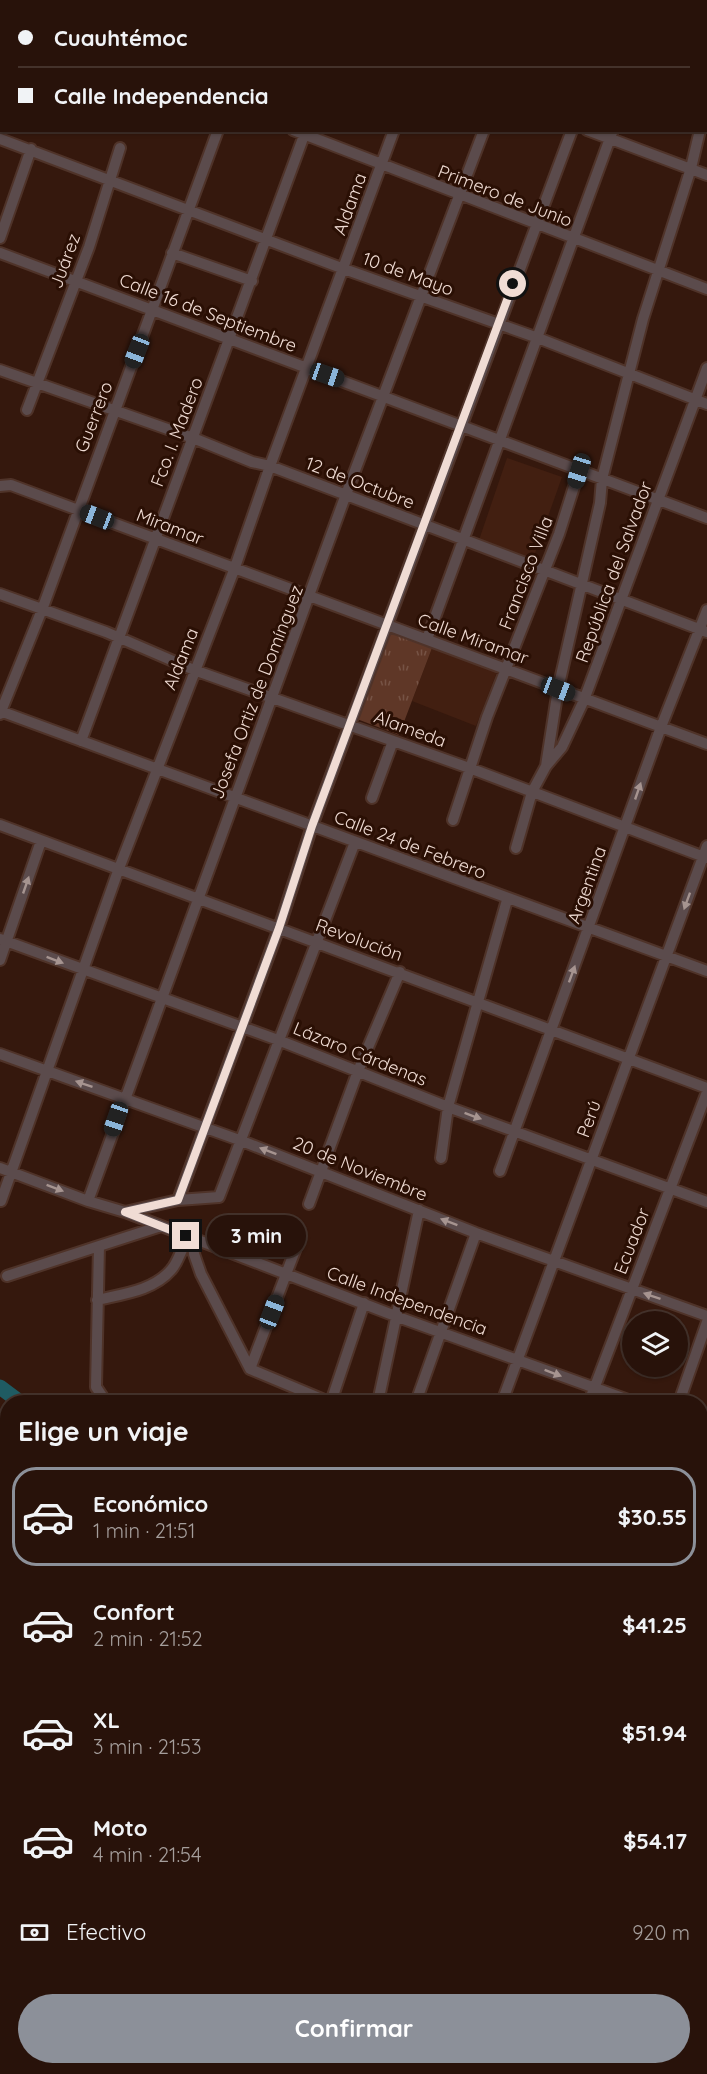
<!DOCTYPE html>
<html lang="es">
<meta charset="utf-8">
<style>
:root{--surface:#28120a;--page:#342018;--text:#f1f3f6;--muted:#a59e9c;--line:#44322b;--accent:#8c9099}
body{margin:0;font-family:Quicksand,sans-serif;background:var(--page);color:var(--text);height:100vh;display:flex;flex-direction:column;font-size:22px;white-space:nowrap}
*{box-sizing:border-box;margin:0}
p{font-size:20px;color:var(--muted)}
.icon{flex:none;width:33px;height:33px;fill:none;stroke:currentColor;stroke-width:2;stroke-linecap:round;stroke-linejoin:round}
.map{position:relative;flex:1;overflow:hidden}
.drawer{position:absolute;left:0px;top:1395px;width:708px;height:680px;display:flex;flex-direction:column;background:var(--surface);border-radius:24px 24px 0 0;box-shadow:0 2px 4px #0004,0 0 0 2px var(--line)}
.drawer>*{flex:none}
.banner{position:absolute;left:0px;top:0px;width:708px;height:132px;box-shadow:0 2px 4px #0004,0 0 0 2px var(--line);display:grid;align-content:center;height:132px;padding:0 18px;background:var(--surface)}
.buttons{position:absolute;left:622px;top:1311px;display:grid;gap:12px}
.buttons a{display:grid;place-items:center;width:66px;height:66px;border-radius:50%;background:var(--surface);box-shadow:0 2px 4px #0004,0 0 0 2px var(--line);font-size:30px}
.end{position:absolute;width:27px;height:27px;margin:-14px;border:8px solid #f0dcd4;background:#111;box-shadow:0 0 0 3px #111}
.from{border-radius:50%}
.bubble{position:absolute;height:42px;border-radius:21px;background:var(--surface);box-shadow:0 2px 4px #0004,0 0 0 2px var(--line);font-size:20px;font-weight:800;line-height:42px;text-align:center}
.car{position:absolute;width:18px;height:36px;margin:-18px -9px;border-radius:8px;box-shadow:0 0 4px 2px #0007;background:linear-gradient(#222 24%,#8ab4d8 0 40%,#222 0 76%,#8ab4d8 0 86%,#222 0)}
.banner b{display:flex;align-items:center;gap:21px;height:57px;font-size:22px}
.banner b+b{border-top:2px solid var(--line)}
.banner i{width:15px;height:15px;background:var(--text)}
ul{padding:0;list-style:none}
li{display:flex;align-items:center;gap:18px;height:99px;margin:0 12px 9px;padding:0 6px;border:3px solid transparent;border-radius:24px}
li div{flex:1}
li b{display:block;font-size:22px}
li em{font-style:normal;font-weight:800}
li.selected{border-color:var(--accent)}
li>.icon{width:54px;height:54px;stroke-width:1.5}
h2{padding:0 18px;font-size:27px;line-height:72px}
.pay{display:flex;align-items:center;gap:15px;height:66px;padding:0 18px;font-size:22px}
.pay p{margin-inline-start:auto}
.action{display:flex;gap:12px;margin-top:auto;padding:12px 18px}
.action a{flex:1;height:69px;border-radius:36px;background:var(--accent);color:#fff;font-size:24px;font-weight:800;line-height:69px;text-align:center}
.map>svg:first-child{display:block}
.built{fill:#421f11}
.park{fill:url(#park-tufts)}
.pitch{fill:#5f3727}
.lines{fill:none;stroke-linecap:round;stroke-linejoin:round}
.stream{stroke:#1f5b62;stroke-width:2}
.river{stroke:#1f5b62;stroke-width:15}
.minor-casing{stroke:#4f3329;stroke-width:14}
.minor{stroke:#5b4b4c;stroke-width:10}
.oneway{fill:#a69490}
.route{stroke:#f0dcd4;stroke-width:8}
.labels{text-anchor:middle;stroke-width:6;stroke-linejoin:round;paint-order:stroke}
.street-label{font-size:18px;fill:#f0dcd4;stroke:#2a0f04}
</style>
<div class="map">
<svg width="707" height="2074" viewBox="0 0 707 2074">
<defs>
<pattern id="park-tufts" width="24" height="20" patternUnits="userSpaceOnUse" patternTransform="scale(1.5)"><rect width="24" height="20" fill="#5f3727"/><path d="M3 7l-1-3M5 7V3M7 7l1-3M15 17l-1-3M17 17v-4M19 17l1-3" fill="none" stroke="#765345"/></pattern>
</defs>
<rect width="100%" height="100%" fill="#35180d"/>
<!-- built -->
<path class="built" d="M507,458l55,19 -29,82 -54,-19z
M432,648l65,24 -21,54 -64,-25z"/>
<!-- park -->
<path class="park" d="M391,632l41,16 -33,87 -42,-16z
M221,2067h59l-1,7z"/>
<!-- pitch -->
<path class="pitch" d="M0,0h196l-194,2 -2,39z"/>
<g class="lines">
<!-- stream -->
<path class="stream" d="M284,0l2,2
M196,2v-2
M0,39l2,-1"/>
<!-- river -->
<path class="river" d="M0,1387l20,15
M700,1765l7,2"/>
<defs>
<path id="minor" d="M267,2v-2
M441,2l1,-2
M529,2v-2
M622,2v-2
M662,2l1,-2
M706,60h1
M706,102l1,-2
M293,130l414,159
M587,130l120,45
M0,139l344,130 194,69 169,66
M0,238l31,-89
M0,253l707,265
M172,253l80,28
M0,370l193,68 59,24 18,4 437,166
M27,410l62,-163 31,-99
M0,486l11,-1 696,259
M0,594l106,38 88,38 278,99 235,89
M427,639l186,-509
M0,711l707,260
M0,714l43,-107 175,-477
M81,741l225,-611
M546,766l12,-77 42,-186 2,-24 41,-160 48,-151 9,-38
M372,798l21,-57
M453,820l34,-103 72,-183 20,-63
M0,825l707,263
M516,848l16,-56 14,-26 16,-19 22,-47 123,-332
M0,939l278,101 170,67 259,95
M0,960l41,-119
M0,1054l242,87 234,92 231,83
M441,1158l7,-51 59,-207
M0,1168l88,33 37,11 273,105 236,85
M500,1171l161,-444 46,-117
M178,1200l41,-3 136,-355
M1,1201l117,-330 116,-301 36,-104 124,-336
M88,1201l257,-704 139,-367
M309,1204l49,-133 42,-99
M125,1212l53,-12 101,-272 33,-102 260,-696
M193,1239l1,15 7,20 49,95 79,33
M7,1276l92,-30
M97,1300c25,-6 56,-9 74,-30 9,-10 9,-23 20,-32
M250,1369l49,-129
M106,1402l-10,-15 3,-141 62,-20
M331,1402l33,-99
M378,1402l41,-192
M416,1402l60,-169
M502,1402l205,-556
M589,1402l118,-310
M679,1402l28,-80
M700,1427l7,2
M0,1454l8,4
M0,1501l8,1
M700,1540l7,3
M0,1546l8,1
M0,1594l8,1
M700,1673l7,-17
M700,1702h7
M0,1706l8,1
M700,1790h7
M0,1847l8,2
M700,1856l2,24
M0,1857l8,1
M700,1955l7,1
M700,1963l7,2
M700,2007l7,-10
M662,2067l9,7
M62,2074l2,-7
M202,2074l2,-7
M217,2074l1,-7"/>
</defs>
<!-- minor casing -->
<use href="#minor" class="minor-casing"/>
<!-- minor -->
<use href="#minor" class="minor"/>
</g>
<!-- one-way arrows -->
<defs><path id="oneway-solid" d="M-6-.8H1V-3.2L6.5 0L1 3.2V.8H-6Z" transform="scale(1.5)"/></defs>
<g class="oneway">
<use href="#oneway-solid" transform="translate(638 791) rotate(-71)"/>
<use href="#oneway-solid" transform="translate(26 885) rotate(-71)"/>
<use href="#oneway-solid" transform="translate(687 901) rotate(110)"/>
<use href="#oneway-solid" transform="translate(55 960) rotate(21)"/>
<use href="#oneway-solid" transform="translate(572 974) rotate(-70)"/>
<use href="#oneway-solid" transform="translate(84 1084) rotate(-161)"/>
<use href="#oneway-solid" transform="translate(473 1116) rotate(20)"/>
<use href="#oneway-solid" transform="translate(268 1151) rotate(-159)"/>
<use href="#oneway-solid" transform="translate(55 1188) rotate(21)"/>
<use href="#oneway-solid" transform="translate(449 1222) rotate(-159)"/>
<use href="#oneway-solid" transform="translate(652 1296) rotate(-161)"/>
<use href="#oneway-solid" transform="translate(553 1373) rotate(21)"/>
</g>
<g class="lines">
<!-- route -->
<path class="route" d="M186,1236l-61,-24 53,-12 101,-272 33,-102 201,-542"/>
</g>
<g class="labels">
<!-- street labels -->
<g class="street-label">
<text transform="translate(505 196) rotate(21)" y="6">Primero de Junio</text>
<text transform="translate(350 204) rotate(-70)" y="6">Aldama</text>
<text transform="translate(65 261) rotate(-70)" y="6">Juárez</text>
<text transform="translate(408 274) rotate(20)" y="6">10 de Mayo</text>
<text transform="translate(208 313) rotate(21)" y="6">Calle 16 de Septiembre</text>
<text transform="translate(94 417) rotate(-69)" y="6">Guerrero</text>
<text transform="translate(177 432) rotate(-69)" y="6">Fco. I. Madero</text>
<text transform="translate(360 483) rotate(21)" y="6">12 de Octubre</text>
<text transform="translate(170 527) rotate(21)" y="6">Miramar</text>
<text transform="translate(614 572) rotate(-70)" y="6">República del Salvador</text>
<text transform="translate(526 573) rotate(-69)" y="6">Francisco Villa</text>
<text transform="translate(473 639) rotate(20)" y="6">Calle Miramar</text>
<text transform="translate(181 659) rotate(-68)" y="6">Aldama</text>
<text transform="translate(257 692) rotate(-69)" y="6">Josefa Ortiz de Domínguez</text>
<text transform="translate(410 729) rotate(20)" y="6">Alameda</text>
<text transform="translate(410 845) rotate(21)" y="6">Calle 24 de Febrero</text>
<text transform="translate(587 885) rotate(-70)" y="6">Argentina</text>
<text transform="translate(359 940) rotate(20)" y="6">Revolución</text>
<text transform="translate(360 1054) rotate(22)" y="6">Lázaro Cárdenas</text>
<text transform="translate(589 1119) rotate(-70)" y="6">Perú</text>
<text transform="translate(360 1169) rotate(22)" y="6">20 de Noviembre</text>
<text transform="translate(632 1241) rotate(-69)" y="6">Ecuador</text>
<text transform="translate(407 1301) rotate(20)" y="6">Calle Independencia</text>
</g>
</g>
</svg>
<div class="buttons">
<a><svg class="icon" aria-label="layers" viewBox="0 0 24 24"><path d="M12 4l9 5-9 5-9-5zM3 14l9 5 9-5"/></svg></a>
</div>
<i class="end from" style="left:513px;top:284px"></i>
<i class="end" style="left:186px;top:1236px"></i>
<div class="bubble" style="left:207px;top:1215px;width:99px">3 min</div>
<i class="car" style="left:137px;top:351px;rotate:201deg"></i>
<i class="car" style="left:327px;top:375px;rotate:109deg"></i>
<i class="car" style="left:579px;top:471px;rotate:197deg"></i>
<i class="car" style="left:97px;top:517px;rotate:291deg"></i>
<i class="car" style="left:558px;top:689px;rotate:111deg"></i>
<i class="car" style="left:116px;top:1119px;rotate:199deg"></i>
<i class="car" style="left:272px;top:1312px;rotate:21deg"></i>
<div class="banner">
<b><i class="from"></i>Cuauhtémoc</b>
<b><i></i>Calle Independencia</b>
</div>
<section class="drawer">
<h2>Elige un viaje</h2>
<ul>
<li class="selected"><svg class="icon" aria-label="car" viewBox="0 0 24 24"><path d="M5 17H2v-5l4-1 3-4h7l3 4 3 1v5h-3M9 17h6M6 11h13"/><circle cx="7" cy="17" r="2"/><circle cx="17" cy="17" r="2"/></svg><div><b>Económico</b><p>1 min · 21:51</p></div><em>$30.55</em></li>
<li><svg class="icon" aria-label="car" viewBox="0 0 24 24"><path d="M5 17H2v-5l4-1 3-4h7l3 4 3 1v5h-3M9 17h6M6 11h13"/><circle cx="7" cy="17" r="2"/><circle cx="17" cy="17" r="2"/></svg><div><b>Confort</b><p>2 min · 21:52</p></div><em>$41.25</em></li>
<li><svg class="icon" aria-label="car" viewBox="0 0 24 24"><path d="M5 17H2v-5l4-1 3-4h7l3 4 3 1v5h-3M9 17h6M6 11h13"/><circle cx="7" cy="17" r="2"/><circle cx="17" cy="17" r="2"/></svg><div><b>XL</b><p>3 min · 21:53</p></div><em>$51.94</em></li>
<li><svg class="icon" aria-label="car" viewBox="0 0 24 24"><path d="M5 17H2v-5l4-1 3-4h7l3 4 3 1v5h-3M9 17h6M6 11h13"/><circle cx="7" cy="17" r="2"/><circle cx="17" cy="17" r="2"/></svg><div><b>Moto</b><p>4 min · 21:54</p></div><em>$54.17</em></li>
</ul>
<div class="pay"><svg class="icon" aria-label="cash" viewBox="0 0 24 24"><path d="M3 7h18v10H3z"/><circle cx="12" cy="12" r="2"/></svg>Efectivo<p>920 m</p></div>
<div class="action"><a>Confirmar</a></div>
</section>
</div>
